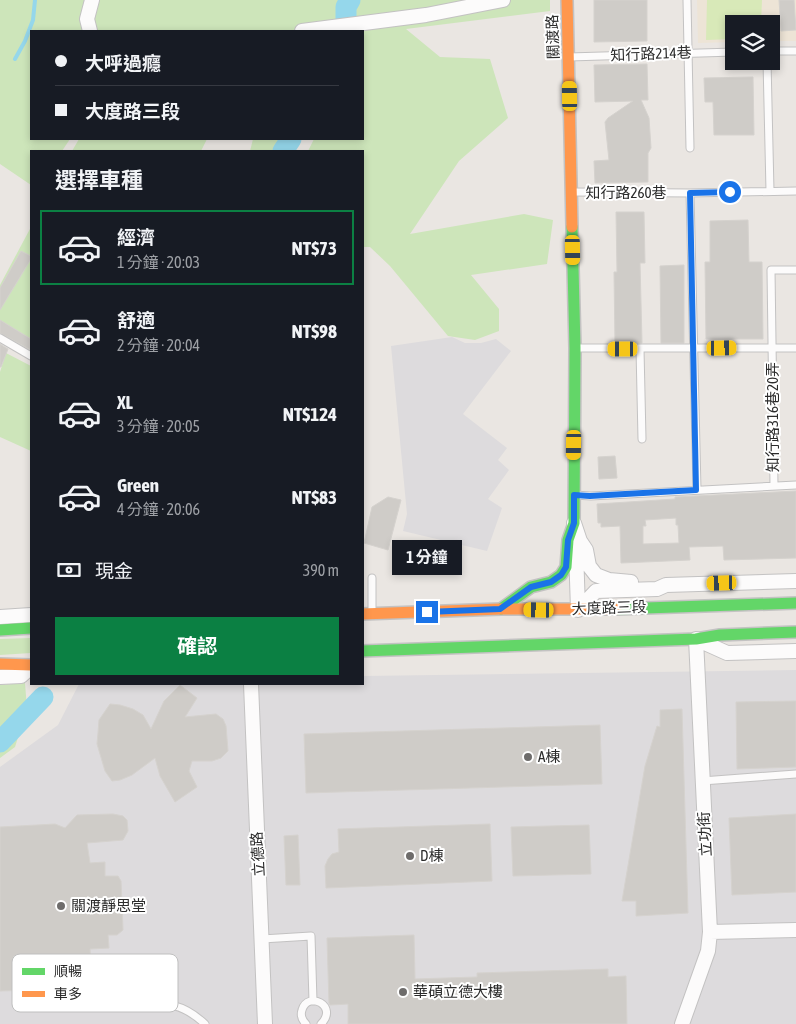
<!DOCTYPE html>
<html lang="zh-TW">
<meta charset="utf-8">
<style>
:root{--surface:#171b24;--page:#242831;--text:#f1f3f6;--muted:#9ea1a6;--line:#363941;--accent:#0b8043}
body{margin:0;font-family:"Asap Condensed","Noto Sans TC",sans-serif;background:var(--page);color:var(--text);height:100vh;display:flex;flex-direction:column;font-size:19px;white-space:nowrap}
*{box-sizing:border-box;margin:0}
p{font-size:16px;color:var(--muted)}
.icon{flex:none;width:28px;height:28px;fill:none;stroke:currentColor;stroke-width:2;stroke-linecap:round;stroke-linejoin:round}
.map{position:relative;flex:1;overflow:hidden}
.details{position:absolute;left:30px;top:150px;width:334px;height:535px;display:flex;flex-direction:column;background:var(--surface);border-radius:0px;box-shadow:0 2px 8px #0003}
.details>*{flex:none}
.top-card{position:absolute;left:30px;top:30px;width:334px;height:110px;border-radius:0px;box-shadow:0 2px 8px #0003;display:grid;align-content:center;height:110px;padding:0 25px;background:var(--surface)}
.buttons{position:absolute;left:725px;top:15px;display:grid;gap:10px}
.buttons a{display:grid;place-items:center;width:55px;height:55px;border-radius:0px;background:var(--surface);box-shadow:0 2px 8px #0003;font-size:25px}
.end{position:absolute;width:22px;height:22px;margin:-11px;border:6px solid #1a73e8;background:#fff;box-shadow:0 0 0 2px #fff}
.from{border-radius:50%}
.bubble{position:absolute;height:35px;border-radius:0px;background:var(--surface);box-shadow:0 2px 8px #0003;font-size:16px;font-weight:700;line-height:35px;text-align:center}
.car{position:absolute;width:15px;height:30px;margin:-15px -8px;border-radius:6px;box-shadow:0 0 4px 1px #0007;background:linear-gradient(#f5c518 24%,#345 0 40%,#f5c518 0 76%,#345 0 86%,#f5c518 0)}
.top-card b{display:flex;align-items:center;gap:18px;height:48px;font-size:19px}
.top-card b+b{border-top:1px solid var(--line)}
.top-card i{width:12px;height:12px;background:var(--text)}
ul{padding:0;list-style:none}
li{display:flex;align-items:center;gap:15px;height:75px;margin:0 10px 8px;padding:0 15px;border:2px solid transparent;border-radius:0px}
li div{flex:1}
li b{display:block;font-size:19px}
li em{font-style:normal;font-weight:700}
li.selected{border-color:var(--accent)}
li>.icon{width:45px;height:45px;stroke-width:1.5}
h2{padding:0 25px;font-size:22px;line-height:60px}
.pay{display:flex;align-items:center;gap:12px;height:55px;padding:0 25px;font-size:19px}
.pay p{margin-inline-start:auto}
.action{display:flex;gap:10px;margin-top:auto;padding:10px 25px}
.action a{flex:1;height:58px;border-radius:0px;background:var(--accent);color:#fff;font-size:20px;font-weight:700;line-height:58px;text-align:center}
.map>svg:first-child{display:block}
.industrial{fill:#dddbdd}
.education{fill:#ede4d6}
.green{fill:#cde5ba}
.pitch{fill:#d8e9b8}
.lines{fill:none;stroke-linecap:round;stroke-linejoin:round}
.stream{stroke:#95d7eb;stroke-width:4}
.river{stroke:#95d7eb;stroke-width:21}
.building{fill:#cfccc8;stroke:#d5d2ce;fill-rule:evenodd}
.lane-casing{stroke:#c3c2c2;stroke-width:9}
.street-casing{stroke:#c3c2c2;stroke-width:16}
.fast-casing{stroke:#c3c2c2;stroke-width:14}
.slow-casing{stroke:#c3c2c2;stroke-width:14}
.lane{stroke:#fcfbfb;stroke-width:7}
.street{stroke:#fcfbfb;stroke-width:14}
.fast{stroke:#63d668;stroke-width:11}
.slow{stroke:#ff974d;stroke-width:11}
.route{stroke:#1a73e8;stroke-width:6}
.poi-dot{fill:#6e6c6b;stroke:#fff;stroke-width:2}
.labels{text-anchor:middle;stroke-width:4;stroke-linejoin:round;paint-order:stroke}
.street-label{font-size:15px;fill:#2b2b2b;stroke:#fff}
.poi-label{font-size:15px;fill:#2b2b2b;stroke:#fff;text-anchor:start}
.key{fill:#fff;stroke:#bfbfbf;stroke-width:1}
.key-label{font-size:14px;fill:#2b2b2b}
</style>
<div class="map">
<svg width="796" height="1024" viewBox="0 0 796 1024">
<rect width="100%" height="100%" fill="#eae6e2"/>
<!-- industrial -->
<path class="industrial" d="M452,337l13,6h16l15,-4 15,12 -48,63 44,34 -9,12 11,10 -21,29 14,9 -15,43 -84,-20 4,-17 -16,-168z
M796,670v354h-796v-257l58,-42 21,-41h283l1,-8z"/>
<!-- education -->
<path class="education" d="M697,0h99v41h-25v-17h-37v18l-36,1z"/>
<!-- green -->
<path class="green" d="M0,0h550v11l-144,18 34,28 50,2 18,59 -49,43 -49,73 114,-20 29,6 -6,44 -76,11 28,34v22l-24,9 -27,-4 -58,-70 -20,-19h-7l-1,-96h-54l6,-12h48v-108h-331v108h39l-8,12h-31v34l-31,-21z
M79,139h128l-6,12h-129z
M253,139h35l-7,12h-31z
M31,227v123l-31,-17v-48z
M6,353l25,13v85l-31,-14v-65z
M31,638v15l-31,2v-16z
M25,683l2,26 -12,38 -15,11v-73z"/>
<!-- pitch -->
<path class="pitch" d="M707,0h55l-1,24h-27v15l-28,1z"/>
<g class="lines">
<!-- stream -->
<path class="stream" d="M15,59l10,-18 8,-21 2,-20"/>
<!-- river -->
<path class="river" d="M346,31v-24l4,-7
M283,151l8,-12
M0,742l43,-45"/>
</g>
<!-- building -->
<path class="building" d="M594,0h53v41l-53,1z
M779,0h15l2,30 -15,1z
M647,64l1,36h-7l8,18 2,30 -3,5v29l-53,1 -1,-22 15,-1 -4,-38 3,-4 25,-17 -38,1 -1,-37z
M753,77l1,58h-40l-1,-33h-8l-1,-24z
M616,212h28l1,51h-5l2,80h-27l-1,-71h3z
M748,220l1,42h13l1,77h-57l-1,-77h5v-41z
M21,251l10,5v3l-31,51v-22z
M684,265v78h-23l-1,-77z
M0,320l31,19v11l-31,-17z
M0,344l8,5 -7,18h-1z
M615,456l2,22 -18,1 -1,-22z
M796,491v67l-72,2 -1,-14 -34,1 1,13 -69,3 -1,-37 -19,1v-4h-3l-1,-19 78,-5v-2zM676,518v7h2l1,18 -36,1v-18h3l-1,-6z
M388,497l13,3 -13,50 -24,-7 8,-36z
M180,685l17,13 -12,19 31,-3 7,5 3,7 2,25 -7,7 -9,3h-20l-3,10 8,16 -22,15 -15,-26 -5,-18 -23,17 -12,5 -8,1 -7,-10 -8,-27 1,-11 1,-13 11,-16 10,1 13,4 10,6 8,14 13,-28z
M796,701v66l-59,2 -1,-67z
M682,709l6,204 -52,3v-15h-14l23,-135 12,-40 3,1v-17z
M600,725l2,59 -296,9 -2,-59z
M113,814l10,2 4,4 1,11 -5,9 -36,3 3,20 15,-1v14h13l3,5 2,49 -6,5h-9l1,13 -19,1 1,20 33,-1 8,9 1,8 -3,5 -6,5 -38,3 -6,-2 -4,-7 -76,2v-164l55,-3 10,4 12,-13z
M796,814v78l-64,3 -3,-77z
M490,824l2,57 -166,7 -1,-22 3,-7 4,-5 7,-2 -1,-23z
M589,825l2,49 -78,2 -2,-49z
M298,835l2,50h-14l-2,-49z
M414,935l1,44 62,-2v-4l131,-4v8l18,-1 1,48h-279v-20l-18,1 -1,-2 -2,-65z"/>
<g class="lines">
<defs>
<path id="lane" d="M687,0l3,148
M771,51h25
M569,57l165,-5
M767,61l3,130
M573,192l117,1 106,-2
M690,193l7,296
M0,338l31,18
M575,348h221
M640,349l2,90
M774,486l-3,-216h25
M574,495l17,1 205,-11
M372,578v33
M702,781l94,-7
M262,939l49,-3 2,65
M131,1005c33,-1 48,-5 74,19
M306,1024c-4,-4 -6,-8 -4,-14 6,-20 37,-4 19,14"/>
<path id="street" d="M90,31l-3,-12 5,-19
M302,31l124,-16 77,-15
M574,523l6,18 6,9 3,16 7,9 13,5 22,2
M578,610l18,-19 61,-2 9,-4 130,-4
M578,610l-2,-61 3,-8
M0,617l31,-2
M0,677l21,-1 10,-9
M251,684l14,340
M710,932l86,-2
M682,1024l26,-73 2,-19 -14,-293 31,14 69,-2"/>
<path id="fast" d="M501,609l30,-22 20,-5 10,-7 5,-8 2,-27 6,-17 1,-175 -3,-121
M616,609l180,-6
M0,630l31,-2
M362,651l334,-12 24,-4 76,-3"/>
<path id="slow" d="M567,0l5,227
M362,614l139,-5h115
M0,664l31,1"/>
</defs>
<!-- lane casing -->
<use href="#lane" class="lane-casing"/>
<!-- street casing -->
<use href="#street" class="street-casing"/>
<!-- fast casing -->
<use href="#fast" class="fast-casing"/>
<!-- slow casing -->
<use href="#slow" class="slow-casing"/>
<!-- lane -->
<use href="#lane" class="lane"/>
<!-- street -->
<use href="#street" class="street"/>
<!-- fast -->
<use href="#fast" class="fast"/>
<!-- slow -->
<use href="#slow" class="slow"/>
</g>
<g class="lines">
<!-- route -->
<path class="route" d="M427,612l73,-3 31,-22 20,-5 10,-7 5,-8 2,-27 6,-17v-28l16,1 106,-6 -6,-297 40,-1"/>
</g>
<!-- markers -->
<g class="poi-dot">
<circle cx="528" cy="757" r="5"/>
<circle cx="410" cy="856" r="5"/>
<circle cx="61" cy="906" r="5"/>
<circle cx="403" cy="992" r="5"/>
</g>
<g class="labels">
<!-- street labels -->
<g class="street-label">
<text transform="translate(553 37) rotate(-92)" y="5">關渡路</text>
<text transform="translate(651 54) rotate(-2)" y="5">知行路214巷</text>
<text x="626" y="198">知行路260巷</text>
<text transform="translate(773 417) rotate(-90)" y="5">知行路316巷20弄</text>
<text transform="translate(609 608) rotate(-2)" y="5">大度路三段</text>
<text transform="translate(705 834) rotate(-93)" y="5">立功街</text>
<text transform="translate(258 854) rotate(-93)" y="5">立德路</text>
</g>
<!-- poi labels -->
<g class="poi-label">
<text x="538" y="762">A棟</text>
<text x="420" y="861">D棟</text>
<text x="71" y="911">關渡靜思堂</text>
<text x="413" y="997">華碩立德大樓</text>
</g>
</g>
<!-- legend -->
<rect x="12" y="954" width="166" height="58" rx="8" class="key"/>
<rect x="22" y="968" width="23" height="7" fill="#63d668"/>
<rect x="22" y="991" width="23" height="6" fill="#ff974d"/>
<g class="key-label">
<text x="54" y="976">順暢</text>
<text x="54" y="999">車多</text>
</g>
</svg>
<div class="buttons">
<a><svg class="icon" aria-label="layers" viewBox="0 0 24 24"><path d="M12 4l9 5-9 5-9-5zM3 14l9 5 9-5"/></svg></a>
</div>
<i class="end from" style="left:730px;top:192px"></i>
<i class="end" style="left:427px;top:612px"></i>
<div class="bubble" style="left:392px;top:540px;width:70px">1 分鐘</div>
<i class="car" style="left:570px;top:96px;rotate:359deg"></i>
<i class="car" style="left:573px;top:250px;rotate:179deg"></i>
<i class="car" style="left:722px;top:348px;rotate:89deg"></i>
<i class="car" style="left:623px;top:349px;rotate:270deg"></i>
<i class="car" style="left:574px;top:445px;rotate:181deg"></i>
<i class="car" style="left:722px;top:583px;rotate:268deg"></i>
<i class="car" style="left:539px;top:610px;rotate:271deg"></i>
<div class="top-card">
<b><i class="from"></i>大呼過癮</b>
<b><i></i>大度路三段</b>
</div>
<section class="details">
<h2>選擇車種</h2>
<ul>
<li class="selected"><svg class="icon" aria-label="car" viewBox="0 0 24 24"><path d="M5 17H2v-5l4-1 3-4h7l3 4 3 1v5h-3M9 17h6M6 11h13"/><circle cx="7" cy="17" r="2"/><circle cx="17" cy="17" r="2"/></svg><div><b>經濟</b><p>1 分鐘 · 20:03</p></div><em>NT$73</em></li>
<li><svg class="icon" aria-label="car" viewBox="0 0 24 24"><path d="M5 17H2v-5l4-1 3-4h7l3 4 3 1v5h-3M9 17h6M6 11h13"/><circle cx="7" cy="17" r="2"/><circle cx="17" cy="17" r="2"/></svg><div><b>舒適</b><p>2 分鐘 · 20:04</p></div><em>NT$98</em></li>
<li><svg class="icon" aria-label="car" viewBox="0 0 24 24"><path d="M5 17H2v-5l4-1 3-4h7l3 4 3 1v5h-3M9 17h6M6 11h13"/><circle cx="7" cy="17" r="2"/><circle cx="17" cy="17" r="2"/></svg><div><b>XL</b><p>3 分鐘 · 20:05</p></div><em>NT$124</em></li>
<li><svg class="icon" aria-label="car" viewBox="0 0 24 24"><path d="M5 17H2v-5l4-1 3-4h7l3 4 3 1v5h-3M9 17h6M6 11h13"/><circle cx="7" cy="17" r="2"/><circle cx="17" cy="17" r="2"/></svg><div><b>Green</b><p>4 分鐘 · 20:06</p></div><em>NT$83</em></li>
</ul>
<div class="pay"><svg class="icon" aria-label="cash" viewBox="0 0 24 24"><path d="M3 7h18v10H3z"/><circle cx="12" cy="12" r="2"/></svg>現金<p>390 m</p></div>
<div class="action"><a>確認</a></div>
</section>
</div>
